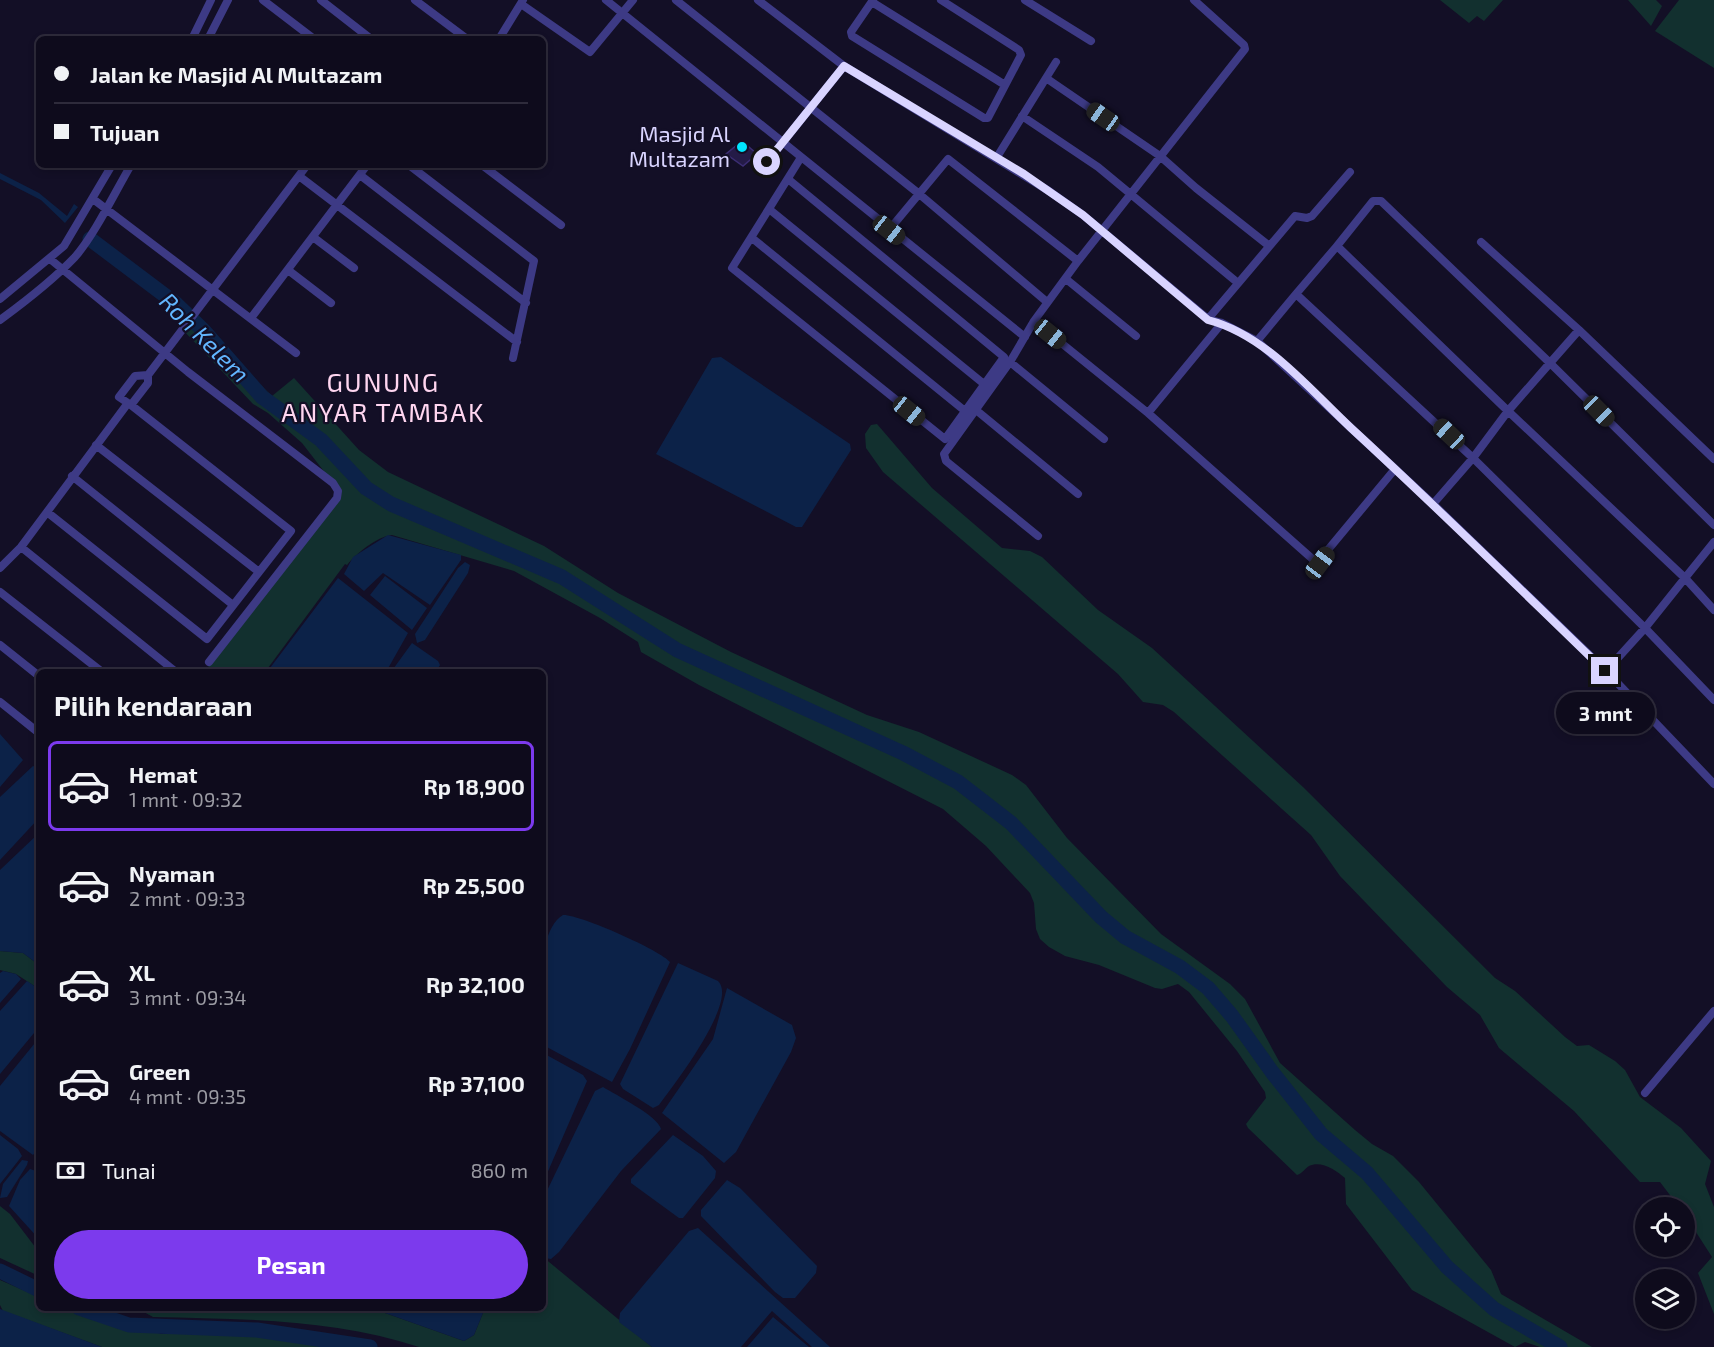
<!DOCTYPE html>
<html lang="id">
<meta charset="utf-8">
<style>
:root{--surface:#0e0b1c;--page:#1c1929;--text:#f1f3f6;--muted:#9b9ba3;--line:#2e2b3b;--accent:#7c3aed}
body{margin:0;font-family:"Exo 2",sans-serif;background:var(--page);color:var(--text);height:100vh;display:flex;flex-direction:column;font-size:22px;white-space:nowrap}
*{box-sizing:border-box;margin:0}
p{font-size:20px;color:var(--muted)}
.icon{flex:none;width:33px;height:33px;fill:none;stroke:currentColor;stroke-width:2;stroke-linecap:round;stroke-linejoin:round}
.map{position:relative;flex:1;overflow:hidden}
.details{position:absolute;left:36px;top:669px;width:510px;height:642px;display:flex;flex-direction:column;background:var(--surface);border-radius:9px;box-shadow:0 3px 9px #0003,0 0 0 2px var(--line)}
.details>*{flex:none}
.top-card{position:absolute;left:36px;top:36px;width:510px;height:132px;border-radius:9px;box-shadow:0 3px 9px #0003,0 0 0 2px var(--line);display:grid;align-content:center;height:132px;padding:0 18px;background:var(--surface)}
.controls{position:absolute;left:1635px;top:1197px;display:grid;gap:12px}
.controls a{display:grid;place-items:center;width:60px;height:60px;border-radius:50%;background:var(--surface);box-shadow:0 3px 9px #0003,0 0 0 2px var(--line);font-size:30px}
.end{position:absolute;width:27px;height:27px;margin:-14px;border:8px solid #d9d4ff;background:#111;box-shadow:0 0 0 3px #111}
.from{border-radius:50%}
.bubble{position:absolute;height:42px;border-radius:21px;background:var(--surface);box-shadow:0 3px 9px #0003,0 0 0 2px var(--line);font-size:20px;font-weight:700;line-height:42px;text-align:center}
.car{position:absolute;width:18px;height:36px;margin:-18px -9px;border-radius:8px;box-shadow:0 0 4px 2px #0007;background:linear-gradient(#222 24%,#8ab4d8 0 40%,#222 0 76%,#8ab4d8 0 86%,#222 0)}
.top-card b{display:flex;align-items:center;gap:21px;height:57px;font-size:22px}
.top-card b+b{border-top:2px solid var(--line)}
.top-card i{width:15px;height:15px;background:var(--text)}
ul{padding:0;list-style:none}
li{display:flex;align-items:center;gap:18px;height:90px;margin:0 12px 9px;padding:0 6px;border:3px solid transparent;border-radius:9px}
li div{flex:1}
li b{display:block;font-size:22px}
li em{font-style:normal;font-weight:700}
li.selected{border-color:var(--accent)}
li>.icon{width:54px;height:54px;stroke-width:1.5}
h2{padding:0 18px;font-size:27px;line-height:72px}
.pay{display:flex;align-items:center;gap:15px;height:66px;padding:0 18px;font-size:22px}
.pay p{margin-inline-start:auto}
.cta{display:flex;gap:12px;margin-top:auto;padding:12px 18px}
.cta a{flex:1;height:69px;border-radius:36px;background:var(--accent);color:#fff;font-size:24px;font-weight:700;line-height:69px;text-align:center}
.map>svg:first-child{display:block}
.green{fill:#12302f}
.water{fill:#0c2248}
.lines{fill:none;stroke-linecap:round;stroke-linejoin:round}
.river{stroke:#0c2248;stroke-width:15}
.building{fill:#241b47;stroke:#3b2d73;stroke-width:1.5}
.street{stroke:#3d3a85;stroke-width:8}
.route{stroke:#d9d4ff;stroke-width:8}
.poi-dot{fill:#00e5ff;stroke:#130f26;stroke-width:2}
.labels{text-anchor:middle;stroke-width:4.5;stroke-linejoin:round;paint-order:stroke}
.poi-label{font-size:22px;fill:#d9d4ff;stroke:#130f26;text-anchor:end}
.water-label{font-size:24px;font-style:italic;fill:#62b6ff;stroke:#130f26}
.quarter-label{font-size:26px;letter-spacing:1.5px;fill:#ffd6f0;stroke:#130f26}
</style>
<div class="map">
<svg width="1714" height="1347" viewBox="0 0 1714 1347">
<rect width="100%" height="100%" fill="#130f26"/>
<!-- green -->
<path class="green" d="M1440,0h63l-19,21 -7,-5 -8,7z
M1628,0h28l6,6 -11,20z
M1679,0h35v68l-59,-37z
M196,313l43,51 33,32 22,-18 65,72 29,22 156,74 74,47 113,59 136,63 52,17 93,43 14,10 41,53 94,96 69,50 15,15 35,64 75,67 17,14 21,12 26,26 72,88 10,24 91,53h-52l-15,-5 -10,5 -103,-57 -66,-86 -1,-26c-9,-8 -24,-18 -36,-12 -5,3 -6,7 -12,9l-49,-47 -2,-4 20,-26 -1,-6 -28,-41 -48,-59 -11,-8 -16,5 -7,-1 -56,-23 -34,-9 -16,-9 -9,-8 -4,-10 -2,-26 -4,-10 -44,-47 -43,-37 -244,-124 -58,-33 -3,-10 -38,-24 -86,-47 -122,-36c-16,2 -35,18 -45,30l-2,-1 -80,108h-57l1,-10 128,-164 -4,-15 -31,-40 -34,-30 -15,-9 -70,-74z
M877,424l55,64 70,60 28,3 12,6 56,53 54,38 151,139 192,191 20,13 50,46 12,9 12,-1 26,16 10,9 15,27 41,31 30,33 -6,23 9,23v107l-16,-41 14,-16 -27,-42 -1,-7 -5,-1 -19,-25h-20l-66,-71 -75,-63 -19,-33 -33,-28 -107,-111 -29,-41 -137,-123 -11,-7 -20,-3 -25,-28 -235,-202 -17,-24 -1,-14 6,-9z
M0,951l23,2 16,12v24l-23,-15 -16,-4z
M0,1206l10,8 29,38v24l-39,-18z
M543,1257l109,90h-233c-85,-28 -177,-28 -266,-30l-9,-5 1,-4h226l93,33 10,-6 11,-27h58z
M0,1280l39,17v11h30l47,17 32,4 13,5 65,-1 91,8 33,6h-248l-99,-36 -3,-6z"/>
<!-- water -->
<path class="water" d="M0,173l39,20 28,23 7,-12 4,3 -13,16 -24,-23 -41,-21z
M721,357l129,87 1,6 -49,77h-6l-140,-73 56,-96z
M388,535l73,20v5l-31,45 -47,-32 -19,18 -20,-17 9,-17z
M465,562l5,3 -2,8 -43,67 -8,3 -2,-9 43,-66z
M385,576l42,32 -15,22 -42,-35z
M338,578l70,55 -22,39h-119z
M412,643l26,18 2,4 -4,7h-45z
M0,734l23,26 -23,27z
M33,766l6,3v49l-39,42v-63z
M39,833v132l-16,-12 -23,-2v-81z
M563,915c16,-1 99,36 107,47l-40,87 -18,33 -69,-37c0,-32 -10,-112 20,-130z
M678,963l40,18c21,20 -45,105 -59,124l-6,3 -30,-19 -3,-5z
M3,971l13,3 5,5 -21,24v-30z
M27,981l12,8v38l-39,47v-63z
M727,988l65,37 4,13 -5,14 -55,100 -12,11 -62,-50 51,-74z
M39,1038v110l-6,7 -33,-24v-45z
M543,1053l40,22 4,6 -44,102z
M603,1087c13,8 55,29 58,42l-40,42 -62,81 -8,7 -6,-1 -2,-59 52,-108z
M0,1135l18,14 4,7 -22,28z
M673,1135l30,21 13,15 -1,7 -32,40h-4l-48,-35v-4z
M22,1160l6,1 -1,4 -20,32 -7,1 3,-14z
M30,1169l9,3v67l-30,-33 11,-26z
M727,1180l13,8 77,78 -1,7 -21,25h-12l-8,-6 -74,-76v-6z
M698,1228l132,119h-18l-40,-36 -31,36h-89l-33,-25 1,-9 69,-82z
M371,1308h114l-11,27 -10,6z
M0,1309l102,38h-102z
M773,1317l36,30h-62z"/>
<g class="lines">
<!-- river -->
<path class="river" d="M90,239l85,64 29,28 58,66 59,43 45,48 25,16 171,73 115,73 226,103 55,29 53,41 90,94 24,20 55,30 28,21 24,28 40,56 49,62 46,39 80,94 47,42 66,38
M0,1271l39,19
M79,1308l50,17 128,5 113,17"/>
</g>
<!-- building -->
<path class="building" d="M742,141l15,13 -14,12 -17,-12z"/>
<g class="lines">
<!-- street -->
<path class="street" d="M263,0l51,39
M321,0l50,39
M415,0l52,39
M606,0l419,337
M676,0l242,193 129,109
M758,0l86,66 205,125 34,24 125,104 14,4 35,18 176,163 173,167 108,113
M873,0l-22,32 1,4 132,82h4l33,-63 -2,-5 -78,-50
M1025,0l66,41
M872,2l133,83
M521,4l69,48 43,-52
M192,39l19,-39
M208,39l20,-39
M499,39l24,-39
M1046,78l10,-16
M1022,116l76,51 140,116
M997,157l49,-79 114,78 36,32 72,57
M767,162l77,-96
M409,165l125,96 -21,97
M482,165l79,60
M360,175l166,128
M299,176l218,166
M788,179l216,178 -59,82 -213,-171 68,-109
M93,199l203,154
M769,209l215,175
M889,230l59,-71 130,102
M313,237l41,31
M752,238l213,173
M1337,246l36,-45h8l169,162 29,-33 -98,-88
M50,259l138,113 145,111 5,8 -1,7 -128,164
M288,270l43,33
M1066,279l70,57
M1296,294l41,-48 171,165 42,-48 164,162
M0,299l64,-53 48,-81
M251,318l116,-153
M1208,319l87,-103 12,2 5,-2 38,-44
M0,320c26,-19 53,-40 75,-63 20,-23 40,-65 56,-92
M1034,321l114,92 169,150 78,-94
M1579,330l135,129
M1257,341l39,-47 177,164 35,-47 177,167 29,-36
M1010,362l94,77
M128,403l-9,-6 16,-21 13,-1
M976,410l102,84
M1148,413l74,-90
M96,445l163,127
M72,476l161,129
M1433,504l40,-46 172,170 40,-50 29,32
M47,512l160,127 84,-108 -160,-126
M1038,536l-92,-75 -2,-7 66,-92 24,-41 44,-60 167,-212 -1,-4 -50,-45
M21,547l155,125
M0,568l21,-21 107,-144 3,2 17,-22v-8l159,-210
M0,592l102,80
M0,645l39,31
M1606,671l39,-43 69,72
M0,702l39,31
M1645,1093l69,-82"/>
</g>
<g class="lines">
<!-- route -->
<path class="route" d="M767,162l77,-96 180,108 59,41 125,105c58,15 101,69 143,108 87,80 170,162 254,243"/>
</g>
<!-- markers -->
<circle class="poi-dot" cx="742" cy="147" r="6"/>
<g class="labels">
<!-- poi labels -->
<g class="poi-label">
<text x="730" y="142">Masjid Al<tspan x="730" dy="25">Multazam</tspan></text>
</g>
<!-- water labels -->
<g class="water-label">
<text transform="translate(204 338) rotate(45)" y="8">Roh Kelem</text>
</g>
<!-- quarter labels -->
<g class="quarter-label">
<text x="383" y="392">GUNUNG<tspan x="383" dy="30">ANYAR TAMBAK</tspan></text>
</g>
</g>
</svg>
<div class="controls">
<a><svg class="icon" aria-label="locate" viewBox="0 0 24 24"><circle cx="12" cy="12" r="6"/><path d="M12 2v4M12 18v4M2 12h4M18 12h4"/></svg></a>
<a><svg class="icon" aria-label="layers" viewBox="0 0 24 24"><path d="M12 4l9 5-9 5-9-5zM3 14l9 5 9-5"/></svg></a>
</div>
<i class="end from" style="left:767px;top:162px"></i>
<i class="end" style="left:1605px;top:671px"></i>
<div class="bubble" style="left:1556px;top:692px;width:99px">3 mnt</div>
<i class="car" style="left:1103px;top:117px;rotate:305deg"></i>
<i class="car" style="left:889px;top:230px;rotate:128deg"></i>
<i class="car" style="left:1050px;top:334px;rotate:129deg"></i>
<i class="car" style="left:909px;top:411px;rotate:129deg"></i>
<i class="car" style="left:1599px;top:411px;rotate:135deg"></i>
<i class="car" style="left:1449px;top:434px;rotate:313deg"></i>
<i class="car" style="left:1320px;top:563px;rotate:37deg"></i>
<div class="top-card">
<b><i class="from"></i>Jalan ke Masjid Al Multazam</b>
<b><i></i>Tujuan</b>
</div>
<section class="details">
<h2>Pilih kendaraan</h2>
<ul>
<li class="selected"><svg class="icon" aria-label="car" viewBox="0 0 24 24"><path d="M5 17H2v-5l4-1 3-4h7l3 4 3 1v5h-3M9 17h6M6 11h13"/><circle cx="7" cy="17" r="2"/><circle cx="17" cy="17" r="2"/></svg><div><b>Hemat</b><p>1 mnt · 09:32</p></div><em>Rp 18,900</em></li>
<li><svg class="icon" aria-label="car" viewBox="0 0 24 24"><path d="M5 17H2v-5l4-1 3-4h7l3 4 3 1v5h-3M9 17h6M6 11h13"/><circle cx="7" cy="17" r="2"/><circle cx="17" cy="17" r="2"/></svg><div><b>Nyaman</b><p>2 mnt · 09:33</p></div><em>Rp 25,500</em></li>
<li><svg class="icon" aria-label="car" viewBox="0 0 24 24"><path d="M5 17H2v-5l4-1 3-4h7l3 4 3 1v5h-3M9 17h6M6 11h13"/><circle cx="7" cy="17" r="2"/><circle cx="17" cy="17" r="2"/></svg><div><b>XL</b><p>3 mnt · 09:34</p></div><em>Rp 32,100</em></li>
<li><svg class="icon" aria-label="car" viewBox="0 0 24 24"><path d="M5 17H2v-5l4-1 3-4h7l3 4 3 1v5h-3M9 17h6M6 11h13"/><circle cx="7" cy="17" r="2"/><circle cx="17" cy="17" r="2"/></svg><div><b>Green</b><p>4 mnt · 09:35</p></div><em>Rp 37,100</em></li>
</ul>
<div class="pay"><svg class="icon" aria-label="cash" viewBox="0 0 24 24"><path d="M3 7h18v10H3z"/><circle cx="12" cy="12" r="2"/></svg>Tunai<p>860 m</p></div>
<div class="cta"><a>Pesan</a></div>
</section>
</div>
